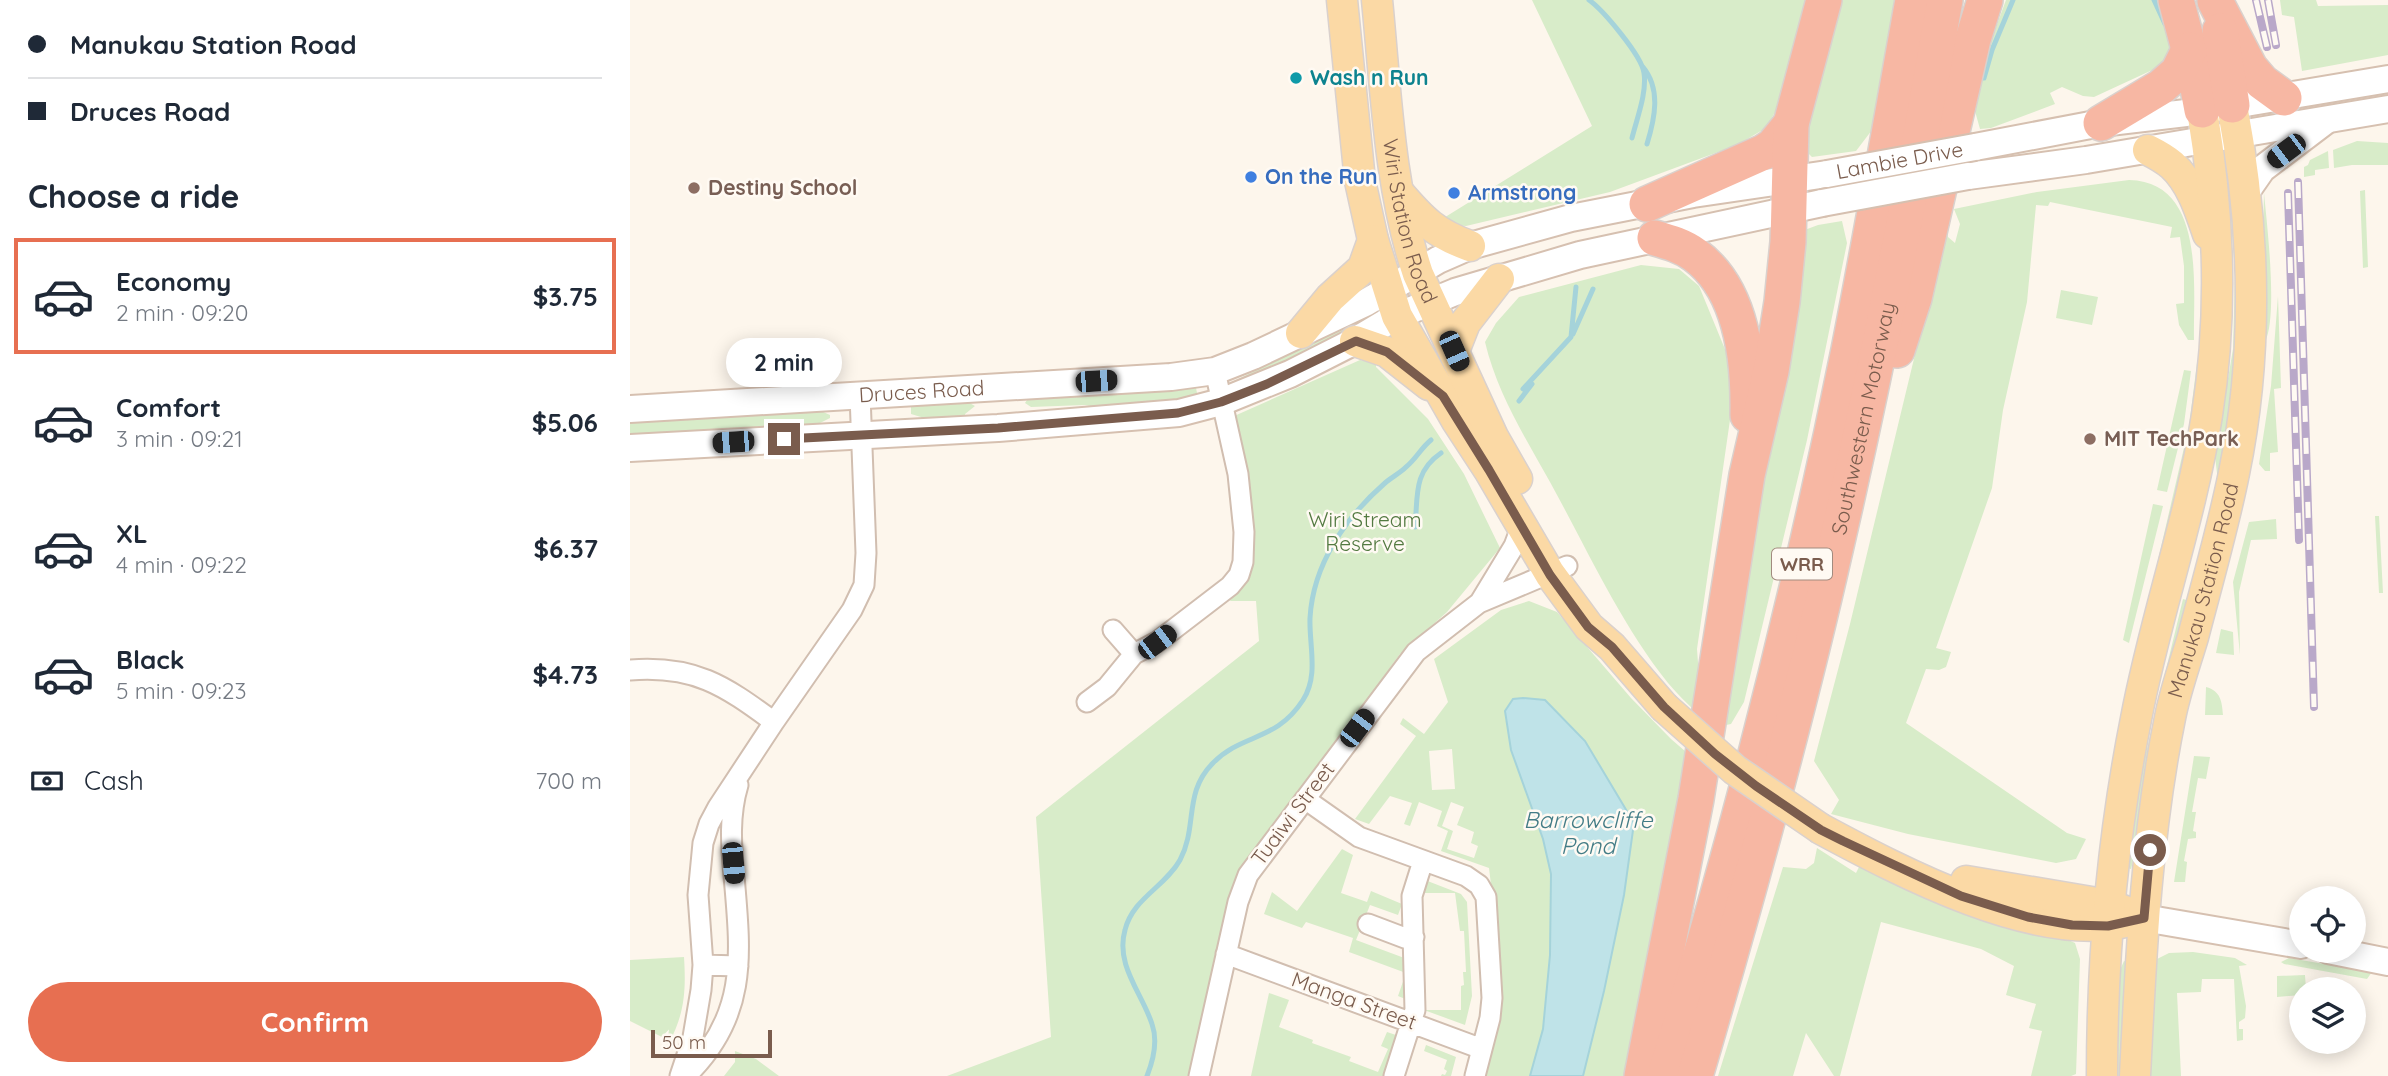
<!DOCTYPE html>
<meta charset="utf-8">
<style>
:root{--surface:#fff;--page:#f2f2f3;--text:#1f2937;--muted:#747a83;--line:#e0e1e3;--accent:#e76f51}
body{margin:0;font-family:Quicksand,sans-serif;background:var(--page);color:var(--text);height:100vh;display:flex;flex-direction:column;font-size:26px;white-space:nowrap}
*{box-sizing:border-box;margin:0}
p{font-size:23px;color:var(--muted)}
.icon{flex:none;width:38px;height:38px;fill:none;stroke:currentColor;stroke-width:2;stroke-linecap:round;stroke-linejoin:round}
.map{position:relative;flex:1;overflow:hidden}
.drawer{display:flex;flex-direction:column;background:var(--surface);width:630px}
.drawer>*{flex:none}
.banner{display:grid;align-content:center;height:154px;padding:0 28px;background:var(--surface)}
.buttons{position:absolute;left:1659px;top:886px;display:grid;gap:14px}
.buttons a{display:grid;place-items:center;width:77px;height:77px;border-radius:50%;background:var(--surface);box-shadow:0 4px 18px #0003;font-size:35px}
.scale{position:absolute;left:21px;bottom:18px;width:121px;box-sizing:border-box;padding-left:7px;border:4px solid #7a5c4d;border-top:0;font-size:19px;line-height:24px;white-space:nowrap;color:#7a5c4d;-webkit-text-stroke:5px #fffaf3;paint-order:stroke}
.end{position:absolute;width:32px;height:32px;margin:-16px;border:9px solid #7a5c4d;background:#fff;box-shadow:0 0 0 4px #fff}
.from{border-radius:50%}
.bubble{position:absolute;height:49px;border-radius:24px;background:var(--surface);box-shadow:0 4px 18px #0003;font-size:23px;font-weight:700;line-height:49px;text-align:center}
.car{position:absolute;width:21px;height:42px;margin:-21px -10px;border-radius:9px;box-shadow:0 0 5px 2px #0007;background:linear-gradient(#222 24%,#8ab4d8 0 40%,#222 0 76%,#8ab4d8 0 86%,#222 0)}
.banner b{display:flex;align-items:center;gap:24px;height:66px;font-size:26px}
.banner b+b{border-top:2px solid var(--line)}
.banner i{width:18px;height:18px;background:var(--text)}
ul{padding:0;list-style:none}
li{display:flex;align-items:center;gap:21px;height:116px;margin:0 14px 10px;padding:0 14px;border:4px solid transparent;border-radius:0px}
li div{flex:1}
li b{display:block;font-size:26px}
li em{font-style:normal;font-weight:700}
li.selected{border-color:var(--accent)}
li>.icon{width:63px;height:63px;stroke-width:1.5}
h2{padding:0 28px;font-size:32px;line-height:84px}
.pay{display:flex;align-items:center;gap:18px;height:77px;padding:0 28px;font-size:26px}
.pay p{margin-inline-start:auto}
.cta{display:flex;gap:14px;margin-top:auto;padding:14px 28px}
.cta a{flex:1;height:80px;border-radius:42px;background:var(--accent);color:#fff;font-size:28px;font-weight:700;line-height:80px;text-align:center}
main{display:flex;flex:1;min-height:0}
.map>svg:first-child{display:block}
.green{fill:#d8ecc9;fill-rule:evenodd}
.water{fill:#bfe3e8;stroke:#a5d3da;stroke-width:2}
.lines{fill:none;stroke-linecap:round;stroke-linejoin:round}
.stream{stroke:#a5d3da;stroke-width:5}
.minor-casing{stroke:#d1beb0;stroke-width:23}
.secondary-casing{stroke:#d6c0b0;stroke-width:30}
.primary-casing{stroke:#dad1cd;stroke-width:33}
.motorway-casing{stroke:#dad1cd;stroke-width:38}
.minor{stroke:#fff;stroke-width:19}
.secondary{stroke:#fff;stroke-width:26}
.primary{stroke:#fbd9a5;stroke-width:30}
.motorway{stroke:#f7b7a3;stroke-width:35}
.rail-casing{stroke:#b9a8c9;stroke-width:8}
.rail{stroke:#fffaf3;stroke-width:5;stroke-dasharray:16;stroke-linecap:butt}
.secondary-bridge-casing{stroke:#d6c0b0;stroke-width:30;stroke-linecap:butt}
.primary-bridge-casing{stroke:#dad1cd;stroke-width:33;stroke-linecap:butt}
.secondary-bridge{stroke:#fff;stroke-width:26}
.primary-bridge{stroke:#fbd9a5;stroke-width:30}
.route{stroke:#7a5c4d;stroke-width:9}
.culture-dot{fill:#0f9aa8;stroke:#fffaf3;stroke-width:2.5}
.shop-dot{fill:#3f7fe0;stroke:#fffaf3;stroke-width:2.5}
.education-dot{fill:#8d6e63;stroke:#fffaf3;stroke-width:2.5}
.labels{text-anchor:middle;stroke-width:5;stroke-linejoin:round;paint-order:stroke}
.shield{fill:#fffaf3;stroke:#a28b7f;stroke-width:2}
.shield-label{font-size:19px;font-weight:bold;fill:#7a5c4d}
.culture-label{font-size:21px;font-weight:bold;fill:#0d838f;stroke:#fffaf3;text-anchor:start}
.street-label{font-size:21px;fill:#7a5c4d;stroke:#fffaf3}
.shop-label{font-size:21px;font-weight:bold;fill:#366cbe;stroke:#fffaf3;text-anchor:start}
.education-label{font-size:21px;font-weight:bold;fill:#785e54;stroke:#fffaf3;text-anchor:start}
.park-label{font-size:21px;fill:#537a41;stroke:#fffaf3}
.water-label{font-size:23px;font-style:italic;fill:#437c86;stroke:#fffaf3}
</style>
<main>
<section class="drawer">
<div class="banner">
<b><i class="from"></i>Manukau Station Road</b>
<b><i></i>Druces Road</b>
</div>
<h2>Choose a ride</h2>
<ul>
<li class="selected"><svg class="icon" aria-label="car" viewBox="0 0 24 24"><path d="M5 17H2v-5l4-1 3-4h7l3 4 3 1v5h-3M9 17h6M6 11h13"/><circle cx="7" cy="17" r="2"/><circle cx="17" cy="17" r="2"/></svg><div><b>Economy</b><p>2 min · 09:20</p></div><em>$3.75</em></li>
<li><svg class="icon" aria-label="car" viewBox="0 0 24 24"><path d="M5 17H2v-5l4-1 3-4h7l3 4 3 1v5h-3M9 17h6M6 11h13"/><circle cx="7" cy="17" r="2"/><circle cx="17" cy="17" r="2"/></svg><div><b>Comfort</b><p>3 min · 09:21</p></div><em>$5.06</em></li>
<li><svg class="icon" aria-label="car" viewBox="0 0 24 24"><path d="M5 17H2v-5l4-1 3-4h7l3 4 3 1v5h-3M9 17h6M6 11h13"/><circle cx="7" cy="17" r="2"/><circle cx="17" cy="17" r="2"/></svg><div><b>XL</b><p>4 min · 09:22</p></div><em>$6.37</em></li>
<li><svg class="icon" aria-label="car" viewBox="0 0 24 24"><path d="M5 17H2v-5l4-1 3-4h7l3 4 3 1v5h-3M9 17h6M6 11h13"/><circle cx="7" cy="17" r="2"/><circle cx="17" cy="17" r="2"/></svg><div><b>Black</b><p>5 min · 09:23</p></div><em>$4.73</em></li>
</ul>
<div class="pay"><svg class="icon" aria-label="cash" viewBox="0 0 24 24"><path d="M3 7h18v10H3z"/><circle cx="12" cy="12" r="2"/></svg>Cash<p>700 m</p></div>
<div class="cta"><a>Confirm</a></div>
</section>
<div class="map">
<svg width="1758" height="1076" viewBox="0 0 1758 1076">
<rect width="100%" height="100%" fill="#fdf6ec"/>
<!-- green -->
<path class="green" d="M902,0h278l-32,107 -12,21 -29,17 -127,47 -144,34 -12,-1 -12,-6 150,-93z
M1206,0h59l-23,130 -16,21 -44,6 -6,-6v-41z
M1376,0h158l14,50 -17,16 -67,31 -11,-1 -21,-9 -12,6 5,11 -64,24 -11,1 -7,-25 6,-31z
M1650,0h36l2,6 70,-1v50l-86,16 -8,-54 -12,-2z
M1727,141l31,2v22h-36l-18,3 -1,-18z
M1698,151l1,17 -14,2v5l-11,2v-10l4,-2 2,-5z
M1499,180c77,2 64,106 65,160h-6l-9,-15 -3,-21 8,-1v-37l-4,-29 -10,1 2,-11 -122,-25 -2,4 -12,-1 -9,97 -24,108 -11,78 -56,160 15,4 -5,15 -7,3 -13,-1 -20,54 161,110 19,6 -10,20 -20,4 -148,-29 -77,-20 8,-14 -25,-39 36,-137 96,-398 2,11 7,6 5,-19 -6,-15 83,-17z
M1598,183h6l9,165 -25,134 -3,-26 18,-107 2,-77z
M1735,190l3,77 -5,1 -3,-77z
M1634,193c3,32 14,123 1,149l1,-62 -3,-42z
M1212,221l5,22 -40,197 -63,262 -13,22 -10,2 81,-495 16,-6z
M1011,265l38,4 20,17 30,73 2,54 -34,236 2,27 -1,38c-10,-10 -21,-20 -30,-31 -48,-60 -81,-134 -118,-201 -25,-45 -53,-89 -65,-140l11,-19 23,-26z
M1431,290l37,7 -6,28 -36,-7z
M1648,296l3,92 -7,1 4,63 -8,1v18h-5l-6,-7 12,-78z
M742,315l2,2 -138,71 -2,-7z
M730,360l16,3v4l52,52 36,55 36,74 -53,64 -47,42 -160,221 -49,201h-244l104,-39 -15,-220 223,-176 -3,-40h-26l9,-15 -7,-169z
M1567,363l4,3v18l-41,192 -5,-3 34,-147z
M1554,370l7,1 -7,53 -17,68 -10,-2z
M566,388l1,5 8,2 -1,2 -97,12 -22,-4 -54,2 -6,-4 4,-6z
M334,400l11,6 -10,8v4l-43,3 -1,-4 -10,-3v-8l3,-3z
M191,411l9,4v3l-10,5 -7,1v5l-169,8 -14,-3v-16z
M1523,504l10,2 -34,137 -6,-3z
M1745,516h4l4,77h-4z
M1646,519l1,20 -26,1 -12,52 1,63 -7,-73 16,-60z
M1553,599l10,3 -37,129 -22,126 -3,12 -4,-1 15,-99z
M899,601l28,11 74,86 40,41 22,19 -37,181 -32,137h-41l21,-85 20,-96 10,-72 -49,-82 -40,-41 -22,-2 6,97 14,44 8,35 -1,81 -7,75 -13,46h-50l12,-183 -3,-25 -48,-17 7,-20 -11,-5 5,-15 -23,-9 -9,24 -6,-2 8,-21 -22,-7 -21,28 -14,-5 61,-83 -16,-12 3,-6 21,16 24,-32 -14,-43 67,-49zM822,749l3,40 -23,1 -3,-39zM821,802l13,5 -7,18 17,7 -3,11 7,3 -4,12 -27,-9 6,-18 -11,-5z
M1591,629l12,3 1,23 -18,-2z
M1576,687c15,4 16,15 17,28h-18z
M1564,756l16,1 -4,22 -8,-1 -6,34h4l-3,19 3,1v6l-8,1 -4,22 3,1 -2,20h-11z
M1187,848l39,25 4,-8 198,70 17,8 5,16 -4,115 -5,2h-40l11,-45 -13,-3 7,-24 -30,-9 8,-29 -33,-17 -100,-27 -41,154h-6l-28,-43 -13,43h-75l65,-209 23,2 8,-6z
M712,849l11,6 -12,38 26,9 4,-11 31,13 -4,11 -28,-10 -14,35 51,19 1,41 -10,-4 8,-23 -57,-21 4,-14 -47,-16 -4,6 -38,-14 8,-22 25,19z
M795,880l36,14 6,8 5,94 -7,29 -41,-15h37v-24l3,-1 -1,-13h3l-2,-41h-4l-5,-38h-34z
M1563,952l42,6 12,7 -8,1 7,40 -1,12 -6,4v7h4v11l-6,1 -3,-62h-32l-1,13 -24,1 4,83h-35l6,-103 5,-14 12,-6z
M54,957c2,32 1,55 -14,84l-40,-20v-61z
M1659,958l83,14 -5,7 -83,-15 -3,-2z
M1494,961l5,2 -2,113h-10l3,-106z
M1675,975l1,14h-5v6l-24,2v-21z
M639,993l20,7 -10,27 34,13 -1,3 39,14 -2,4 29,11 10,-23 -7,-3 6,-14 12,4 -15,40h-133z
M796,1045l30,12 -5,19h-10l1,-2 3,1 2,-4 -3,-2 3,-9 -23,-9z
M105,1051l21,8 23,17h-55l11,-14z"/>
<!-- water -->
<path class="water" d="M893,698l22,2 40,41 49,82 -10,72 -20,96 -21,85h-53l13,-47 7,-74 1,-81 -8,-35 -32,-89 -6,-39 8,-12z"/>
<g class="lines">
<!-- stream -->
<path class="stream" d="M959,0c14,10 53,56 55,73 3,20 -7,45 -12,65
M1524,0l11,24
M1013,67c18,22 12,51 4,77
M1354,78l8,-28 21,-50
M943,334l20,-45
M893,389l48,-52 5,-50
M889,401l13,-17
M785,527c3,-31 -2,-55 26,-74
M517,1076c6,-15 11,-35 5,-52 -10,-31 -37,-59 -27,-94 8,-32 40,-43 55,-70 18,-34 3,-67 33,-97 29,-30 63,-21 90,-63 16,-25 6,-54 7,-82 3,-54 36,-101 75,-135 7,-6 15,-10 21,-16 10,-8 15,-19 25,-27"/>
<defs>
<path id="minor" d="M850,602l34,-56 8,-21
M483,630l21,24
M0,670c64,-5 94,15 144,52
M457,702l20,-15 27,-33 23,-12 73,-56 9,-11 4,-13 1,-30 -6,-58 -23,-103
M675,799l54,38 107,39 13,9 7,12 6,101 -2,20 -15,58
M738,924l37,14 9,-1
M596,954l256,95
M73,965l35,1
M50,1076l13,-39 8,-47 2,-25 -5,-70 5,-52 6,-19 9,-17 56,-85 78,-112 12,-25 2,-32 -6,-158
M56,1076c62,-60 55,-120 48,-200 -3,-31 -5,-61 4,-91
M569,1076l39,-174 10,-27 168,-223 63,-49 88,-37
M764,1076l21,-66 -3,-114 11,-35"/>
<g id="secondary">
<path d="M1345,147l126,-24 85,-10 202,-34"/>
<path d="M1338,176l118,-16 302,-51"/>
<path d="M1616,192l16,-23 62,-47"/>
<path id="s1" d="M0,409l541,-32 44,-6 38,-15 112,-53 73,-43 32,-14 101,-28 122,-24 134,-20"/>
<path d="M0,448l368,-20 181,-15 42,-11 69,-28 65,-33 42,-25 58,-24 125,-37 242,-52"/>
<path d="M1514,918l157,27"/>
<path d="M1698,950l60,12"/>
</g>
<g id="primary">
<path d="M712,0l18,181 13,59 24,76 60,105 32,49 61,104 39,53 23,20 52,60"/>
<path id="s2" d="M747,0c9,91 12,187 41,274l75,163 24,42"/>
<path d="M1518,150c8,4 17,9 24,15 19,17 28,45 36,69"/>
<path d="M769,193c23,27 37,41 71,53"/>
<path d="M671,333l29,-35 33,-30 10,-28"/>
<path d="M725,341l32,11 42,33"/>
<path d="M824,351l11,-28 34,-44"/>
<path d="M1191,829c80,43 214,114 305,93"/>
<path d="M1336,881l143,24 18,7"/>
<path d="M1472,1076c0,-118 11,-241 34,-357 19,-102 55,-201 71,-304 16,-101 12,-204 -5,-305"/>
<path id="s3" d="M1505,1076c6,-120 11,-240 35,-358 5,-27 15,-54 23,-81 14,-54 30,-109 41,-164 25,-122 21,-246 -2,-368"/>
</g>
<g id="motorway">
<path d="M1546,0l19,72 7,38"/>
<path d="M1585,1l35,67 12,14 22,16"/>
<path d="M1590,31l12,74"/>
<path d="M1471,123l60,-36 17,-15 11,-22"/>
<path d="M1017,204l117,-52 9,-6 18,-22"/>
<path d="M1025,238c14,4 28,8 40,17 48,35 54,106 53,160"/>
<path d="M1267,350l17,-52 59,-259 12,-39"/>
<path d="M1012,1076l54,-277 51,-324 24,-104 11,-69 6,-60 3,-118 33,-124"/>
<path d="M1035,1076c73,-239 135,-482 184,-726 23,-117 43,-233 64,-350"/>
<path id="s4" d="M1065,1076c51,-174 100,-349 140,-526 42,-182 78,-366 110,-550"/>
</g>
</defs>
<!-- minor casing -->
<use href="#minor" class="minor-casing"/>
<!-- secondary casing -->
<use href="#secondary" class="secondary-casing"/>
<!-- primary casing -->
<use href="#primary" class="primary-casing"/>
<!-- motorway casing -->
<use href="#motorway" class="motorway-casing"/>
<!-- minor -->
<use href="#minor" class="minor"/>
<!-- secondary -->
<use href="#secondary" class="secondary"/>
<!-- primary -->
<use href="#primary" class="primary"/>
<!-- motorway -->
<use href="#motorway" class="motorway"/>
<defs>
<path id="rail" d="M1626,0l11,47
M1638,0l8,45
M1668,182l16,525
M1658,193l11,347"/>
</defs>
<!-- rail casing -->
<use href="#rail" class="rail-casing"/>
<!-- rail -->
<use href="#rail" class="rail"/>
<defs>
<g id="secondary-bridge">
<path id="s5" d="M1197,174l148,-27"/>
<path d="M1192,203l146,-27"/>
</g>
<path id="primary-bridge" d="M1034,707l71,63 86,59"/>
</defs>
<!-- secondary-bridge casing -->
<use href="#secondary-bridge" class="secondary-bridge-casing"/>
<!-- primary-bridge casing -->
<use href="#primary-bridge" class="primary-bridge-casing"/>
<!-- secondary-bridge -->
<use href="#secondary-bridge" class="secondary-bridge"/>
<!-- primary-bridge -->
<use href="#primary-bridge" class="primary-bridge"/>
</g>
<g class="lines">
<!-- route -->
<path class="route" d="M154,439l214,-11 180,-15 43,-11 46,-18 89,-43 31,11 56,44 46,74 61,105 38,52 24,20 52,60 51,47 41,32 65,44 22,11 118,55 67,21 44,8 36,1 36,-8 6,-68"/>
</g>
<!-- markers -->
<circle class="culture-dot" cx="666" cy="78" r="7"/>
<g class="shop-dot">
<circle cx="621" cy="177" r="7"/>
<circle cx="824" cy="193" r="7"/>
</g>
<g class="education-dot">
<circle cx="64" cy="188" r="7"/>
<circle cx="1460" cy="439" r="7"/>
</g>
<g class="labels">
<!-- shield labels -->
<rect class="shield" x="1142" y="548.5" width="60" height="31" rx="5"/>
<g class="shield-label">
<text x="1172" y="571">WRR</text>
</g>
<!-- culture labels -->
<g class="culture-label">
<text x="680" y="85">Wash n Run</text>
</g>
<!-- street labels -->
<g class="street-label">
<text dy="7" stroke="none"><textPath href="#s5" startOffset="74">Lambie Drive</textPath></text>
<text dy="7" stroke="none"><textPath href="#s2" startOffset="224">Wiri Station Road</textPath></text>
<text dy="7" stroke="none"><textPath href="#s1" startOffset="292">Druces Road</textPath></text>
<text dy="7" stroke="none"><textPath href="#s4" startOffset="679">Southwestern Motorway</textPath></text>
<text dy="7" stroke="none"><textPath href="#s3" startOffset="492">Manukau Station Road</textPath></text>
<text transform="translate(663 814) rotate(-53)" y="7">Tuaiwi Street</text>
<text transform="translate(724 1001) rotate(20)" y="7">Manga Street</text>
</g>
<!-- shop labels -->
<g class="shop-label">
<text x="635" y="184">On the Run</text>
<text x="838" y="200">Armstrong</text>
</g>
<!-- education labels -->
<g class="education-label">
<text x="78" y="195">Destiny School</text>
<text x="1474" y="446">MIT TechPark</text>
</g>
<!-- park labels -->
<g class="park-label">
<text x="735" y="527">Wiri Stream<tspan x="735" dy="24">Reserve</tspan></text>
</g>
<!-- water labels -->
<g class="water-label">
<text x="958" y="828">Barrowcliffe<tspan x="958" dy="26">Pond</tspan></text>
</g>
</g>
</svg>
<div class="buttons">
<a><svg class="icon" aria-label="locate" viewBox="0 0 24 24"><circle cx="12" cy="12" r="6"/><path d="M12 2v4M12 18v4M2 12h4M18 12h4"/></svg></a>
<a><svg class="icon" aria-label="layers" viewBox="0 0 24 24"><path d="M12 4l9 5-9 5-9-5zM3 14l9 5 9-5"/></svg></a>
</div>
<div class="scale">50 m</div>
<i class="end from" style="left:1520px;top:850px"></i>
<i class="end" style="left:154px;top:439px"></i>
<div class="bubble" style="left:96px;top:338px;width:116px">2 min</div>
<i class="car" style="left:1656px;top:151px;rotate:233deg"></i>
<i class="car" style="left:824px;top:351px;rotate:156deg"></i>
<i class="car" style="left:466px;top:381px;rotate:86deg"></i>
<i class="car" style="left:103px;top:442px;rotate:266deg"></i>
<i class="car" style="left:527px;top:642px;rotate:53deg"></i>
<i class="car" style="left:727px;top:728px;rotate:37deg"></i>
<i class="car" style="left:103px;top:863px;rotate:175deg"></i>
</div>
</main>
